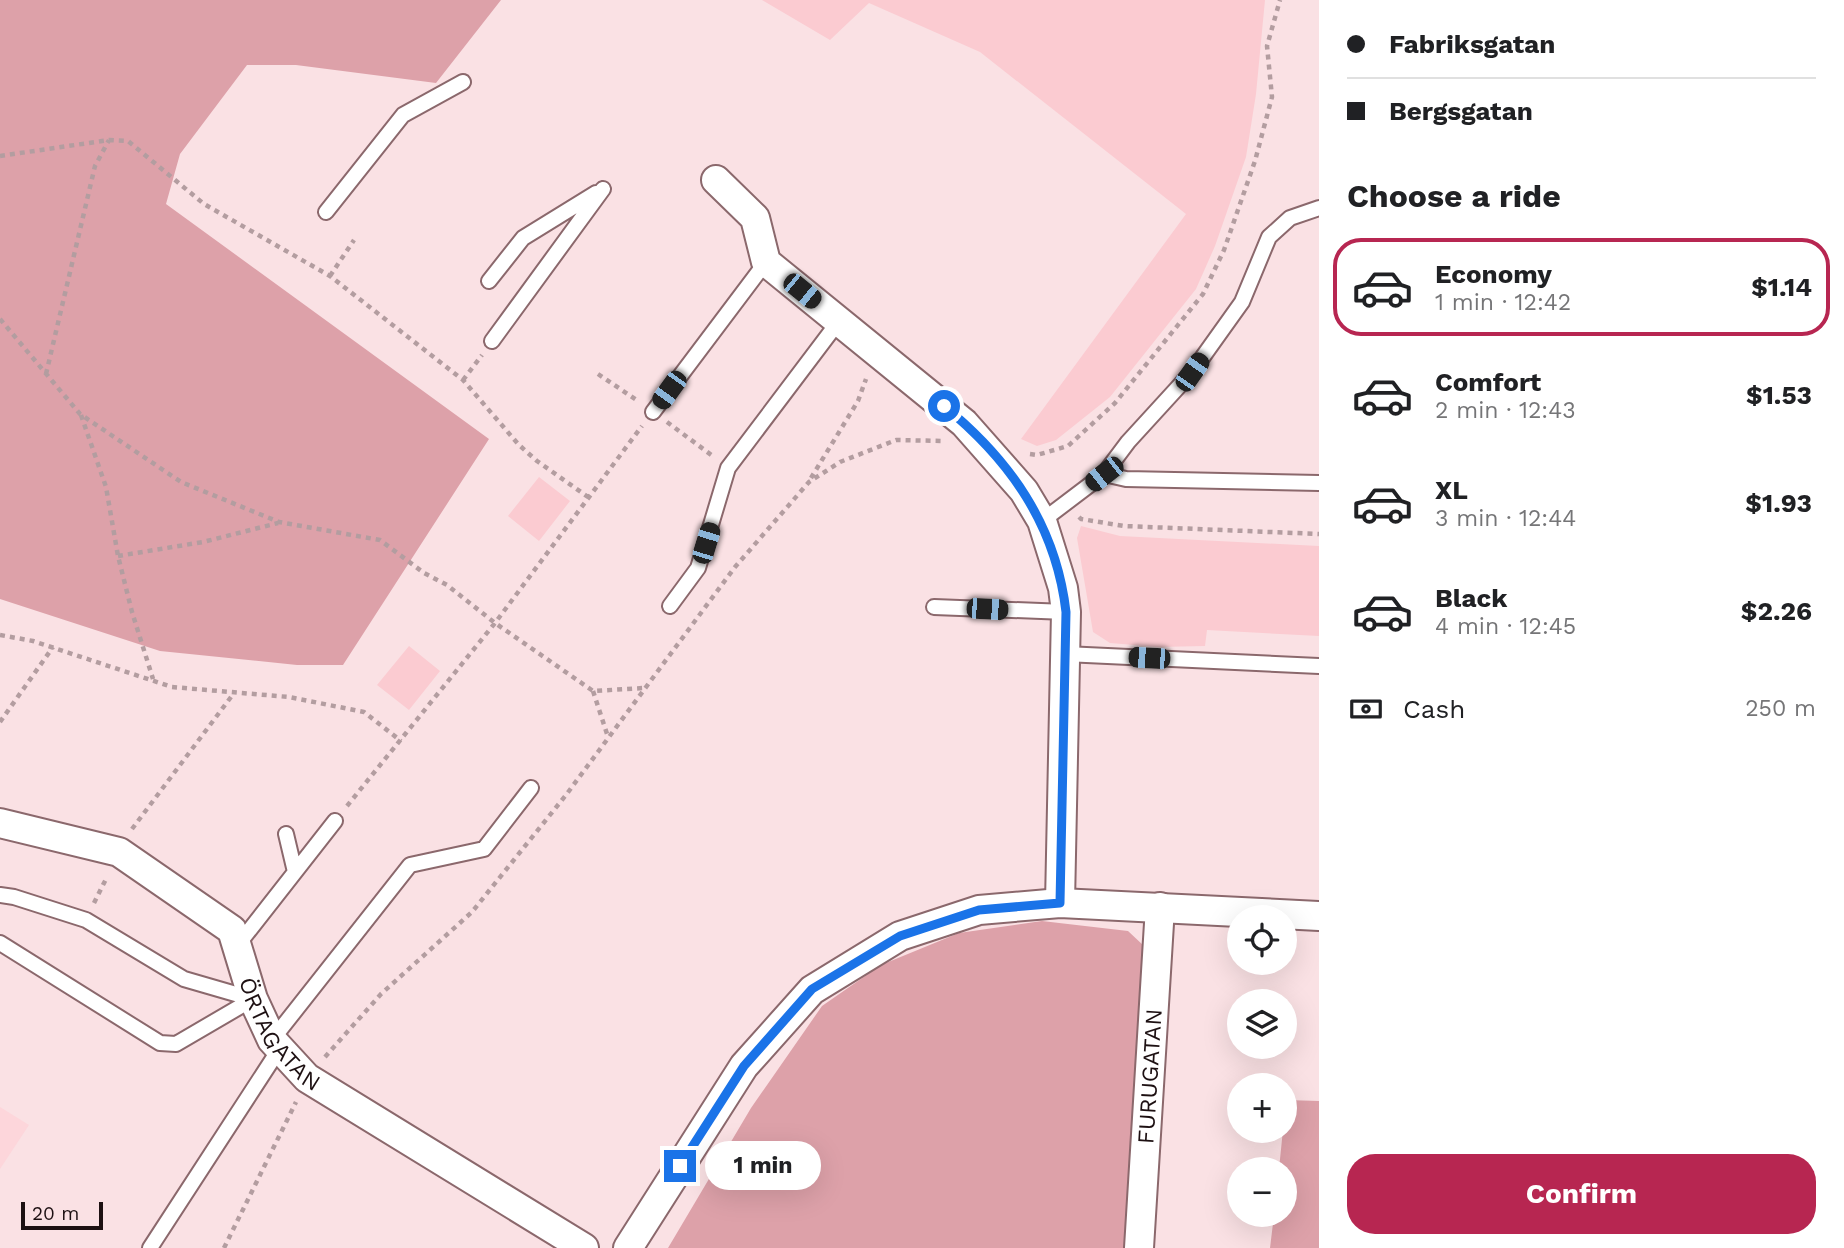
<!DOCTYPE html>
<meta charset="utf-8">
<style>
:root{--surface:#fff;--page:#f6f6f6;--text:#202124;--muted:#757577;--line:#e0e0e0;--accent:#b72651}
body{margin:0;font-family:"Work Sans",sans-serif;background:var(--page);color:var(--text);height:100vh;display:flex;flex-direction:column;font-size:26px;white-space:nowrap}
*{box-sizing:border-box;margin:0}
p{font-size:23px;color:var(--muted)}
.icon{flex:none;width:38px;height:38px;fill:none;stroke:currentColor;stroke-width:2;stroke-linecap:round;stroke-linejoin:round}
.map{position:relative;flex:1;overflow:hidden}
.panel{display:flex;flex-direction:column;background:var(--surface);width:525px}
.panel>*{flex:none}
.banner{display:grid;align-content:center;height:154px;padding:0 28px;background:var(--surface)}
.tools{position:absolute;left:1227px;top:905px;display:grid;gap:14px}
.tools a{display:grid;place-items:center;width:70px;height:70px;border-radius:50%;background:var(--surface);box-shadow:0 7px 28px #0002;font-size:35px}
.scale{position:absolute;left:21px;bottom:18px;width:82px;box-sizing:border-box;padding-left:7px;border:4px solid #1d1012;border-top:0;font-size:19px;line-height:24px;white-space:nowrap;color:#1d1012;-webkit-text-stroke:5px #fae1e4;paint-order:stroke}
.end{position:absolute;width:32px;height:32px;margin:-16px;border:9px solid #1a73e8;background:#fff;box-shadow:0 0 0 4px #fff}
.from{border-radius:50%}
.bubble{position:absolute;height:49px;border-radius:24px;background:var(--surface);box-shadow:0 7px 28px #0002;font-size:23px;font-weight:700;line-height:49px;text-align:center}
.car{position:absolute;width:21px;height:42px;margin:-21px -10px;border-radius:9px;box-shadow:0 0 5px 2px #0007;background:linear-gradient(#222 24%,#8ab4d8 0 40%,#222 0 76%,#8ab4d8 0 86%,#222 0)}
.banner b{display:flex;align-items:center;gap:24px;height:66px;font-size:26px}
.banner b+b{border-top:2px solid var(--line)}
.banner i{width:18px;height:18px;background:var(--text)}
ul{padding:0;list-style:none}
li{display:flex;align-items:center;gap:21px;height:98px;margin:0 14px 10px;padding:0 14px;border:4px solid transparent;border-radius:28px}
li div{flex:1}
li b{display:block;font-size:26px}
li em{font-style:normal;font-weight:700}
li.active{border-color:var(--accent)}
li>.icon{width:63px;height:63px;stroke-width:1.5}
h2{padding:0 28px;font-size:32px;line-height:84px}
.pay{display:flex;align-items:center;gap:18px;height:77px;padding:0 28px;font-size:26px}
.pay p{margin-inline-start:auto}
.cta{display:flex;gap:14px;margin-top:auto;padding:14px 28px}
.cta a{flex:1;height:80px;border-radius:28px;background:var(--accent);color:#fff;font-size:28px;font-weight:700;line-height:80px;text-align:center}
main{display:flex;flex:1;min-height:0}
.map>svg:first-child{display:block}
.built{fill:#fdd6db}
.green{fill:#fbcbd1}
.forest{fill:#dda1a9}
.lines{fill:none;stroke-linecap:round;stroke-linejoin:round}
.service-casing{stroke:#8b686c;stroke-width:18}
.minor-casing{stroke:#8b686c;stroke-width:32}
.path{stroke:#b39da0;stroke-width:4.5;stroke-dasharray:5 5;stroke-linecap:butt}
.service{stroke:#fff;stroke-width:14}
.minor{stroke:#fff;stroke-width:28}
.route{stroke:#1a73e8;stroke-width:9}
.labels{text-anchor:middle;stroke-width:7;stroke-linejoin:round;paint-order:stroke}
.street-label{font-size:23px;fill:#1d1012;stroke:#fae1e4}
</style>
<main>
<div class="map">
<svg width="1319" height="1248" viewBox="0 0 1319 1248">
<rect width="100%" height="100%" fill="#fae1e4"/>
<!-- built -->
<path class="built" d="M0,1107l29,18 -29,44z"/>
<!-- green -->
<path class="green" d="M762,0h503l-9,94 -10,63 -31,89 -19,43 -86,108 -54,43 -19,6 -16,-7 165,-225 -206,-162 -111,-49 -39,37z
M539,477l31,24 -31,40 -31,-25z
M1081,526l39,10 199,10v90l-112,-6 -2,16 -47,1 -48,-4 -17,-11 -16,-94z
M409,646l31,25 -31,39 -32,-25z"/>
<!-- forest -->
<path class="forest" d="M0,0h501l-65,83 -140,-18h-49l-67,89 -14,50 323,235 -146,226h-46l-137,-14 -160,-52z
M1042,921l86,10 16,15 -14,302h-462l83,-140 71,-102 59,-41 78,-32z
M1286,1100l33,1v147h-49l4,-33 10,-1v-45h-5z"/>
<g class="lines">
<defs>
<path id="service" d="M326,212l77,-97 60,-33
M489,281l34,-43 73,-45
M492,341l111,-152
M653,412l113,-150
M1104,474l22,5 193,4
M1042,521l62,-47 24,-32 64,-70 50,-70 27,-65 21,-19 29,-10
M670,606l28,-38 30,-100 111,-147
M934,607l132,5
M1065,654l254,12
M286,834l9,38
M0,895l14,2 72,23 98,59 69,20
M0,943l160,100 16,1 77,-45
M237,946l98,-125
M272,1040l138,-175 74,-16 47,-61
M150,1248l130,-200"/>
<g id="minor">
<path d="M716,180l39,38 11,44 198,161 60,68 18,30 21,67 3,24 -6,291"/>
<path id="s1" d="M0,823l119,29 113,78 21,69 19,41 35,38 277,170"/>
<path d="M628,1248l116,-182 68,-76 88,-54 79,-26 81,-7 259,13"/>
<path id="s2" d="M1139,1248l21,-341"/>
</g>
</defs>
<!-- service casing -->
<use href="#service" class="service-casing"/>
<!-- minor casing -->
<use href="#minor" class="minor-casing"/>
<!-- path -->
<path class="path" d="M0,156l109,-16 19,1 76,63 126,72 133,104 56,65 18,16 51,36
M330,276l24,-36
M0,319l80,95 101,68 98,40 101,18 44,33 23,12 48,38 98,68 51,-3
M46,374l49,-208 14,-26
M598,374l40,27
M463,380l19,-25
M81,415l25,72 12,69 14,56 21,67
M667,422l47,35
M1030,454l7,1 31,-9 47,-43 88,-109 21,-44 31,-89 17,-64 -5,-51 13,-46
M811,478l47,-77 8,-22
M1079,517l2,2 43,7 195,8
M118,556l85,-14 75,-19
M0,635l33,6 139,46 117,10 75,15 37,29
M593,691l15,46
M0,722l53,-75
M347,806l148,-183 147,-197
M132,829l102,-136
M94,903l13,-26
M325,1057l56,-63 91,-82 94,-117 169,-228 74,-85 31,-20 56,-22 48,1
M224,1248l72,-146"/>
<!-- service -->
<use href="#service" class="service"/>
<!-- minor -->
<use href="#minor" class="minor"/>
</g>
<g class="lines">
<!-- route -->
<path class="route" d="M680,1166l64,-100 68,-77 88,-53 79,-26 81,-7 6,-291c-10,-87 -56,-152 -122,-206"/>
</g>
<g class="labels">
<!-- street labels -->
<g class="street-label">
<text dy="8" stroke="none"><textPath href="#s1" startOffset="376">ÖRTAGATAN</textPath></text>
<text dy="8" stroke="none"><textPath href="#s2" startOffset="172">FURUGATAN</textPath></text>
</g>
</g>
</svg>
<div class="tools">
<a><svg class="icon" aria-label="locate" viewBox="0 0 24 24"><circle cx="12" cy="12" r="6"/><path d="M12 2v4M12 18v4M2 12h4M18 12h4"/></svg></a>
<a><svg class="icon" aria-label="layers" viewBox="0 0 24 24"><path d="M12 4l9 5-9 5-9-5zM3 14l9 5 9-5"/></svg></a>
<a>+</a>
<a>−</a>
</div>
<div class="scale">20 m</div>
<i class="end from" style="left:944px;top:406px"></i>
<i class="end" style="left:680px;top:1166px"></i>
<div class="bubble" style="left:705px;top:1141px;width:116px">1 min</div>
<i class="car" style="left:802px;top:291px;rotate:129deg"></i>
<i class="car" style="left:1192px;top:372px;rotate:35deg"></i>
<i class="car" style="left:669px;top:390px;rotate:216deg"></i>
<i class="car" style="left:1104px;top:474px;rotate:232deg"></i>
<i class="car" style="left:706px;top:543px;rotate:17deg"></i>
<i class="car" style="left:987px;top:609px;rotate:93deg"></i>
<i class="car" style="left:1149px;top:658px;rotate:273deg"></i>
</div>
<section class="panel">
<div class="banner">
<b><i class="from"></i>Fabriksgatan</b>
<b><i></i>Bergsgatan</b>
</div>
<h2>Choose a ride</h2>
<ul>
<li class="active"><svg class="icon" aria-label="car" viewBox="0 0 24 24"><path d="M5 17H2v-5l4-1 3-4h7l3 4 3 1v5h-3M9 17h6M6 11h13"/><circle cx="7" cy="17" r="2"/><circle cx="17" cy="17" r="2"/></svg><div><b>Economy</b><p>1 min · 12:42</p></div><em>$1.14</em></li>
<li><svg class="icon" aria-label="car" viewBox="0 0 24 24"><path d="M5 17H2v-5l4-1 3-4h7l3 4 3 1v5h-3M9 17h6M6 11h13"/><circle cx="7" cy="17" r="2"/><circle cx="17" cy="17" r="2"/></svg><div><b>Comfort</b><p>2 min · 12:43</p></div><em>$1.53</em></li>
<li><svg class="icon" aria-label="car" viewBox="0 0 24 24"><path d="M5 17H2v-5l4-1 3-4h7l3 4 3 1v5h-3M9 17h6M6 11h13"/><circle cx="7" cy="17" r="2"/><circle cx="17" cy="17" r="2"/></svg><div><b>XL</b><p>3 min · 12:44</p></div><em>$1.93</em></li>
<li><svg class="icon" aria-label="car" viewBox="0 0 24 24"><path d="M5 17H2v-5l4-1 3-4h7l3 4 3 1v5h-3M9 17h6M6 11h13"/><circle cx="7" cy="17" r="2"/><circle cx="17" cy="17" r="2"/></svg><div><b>Black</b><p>4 min · 12:45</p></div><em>$2.26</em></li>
</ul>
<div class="pay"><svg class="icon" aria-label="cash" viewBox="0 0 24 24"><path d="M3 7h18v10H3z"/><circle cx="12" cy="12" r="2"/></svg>Cash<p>250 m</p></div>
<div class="cta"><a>Confirm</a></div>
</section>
</main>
